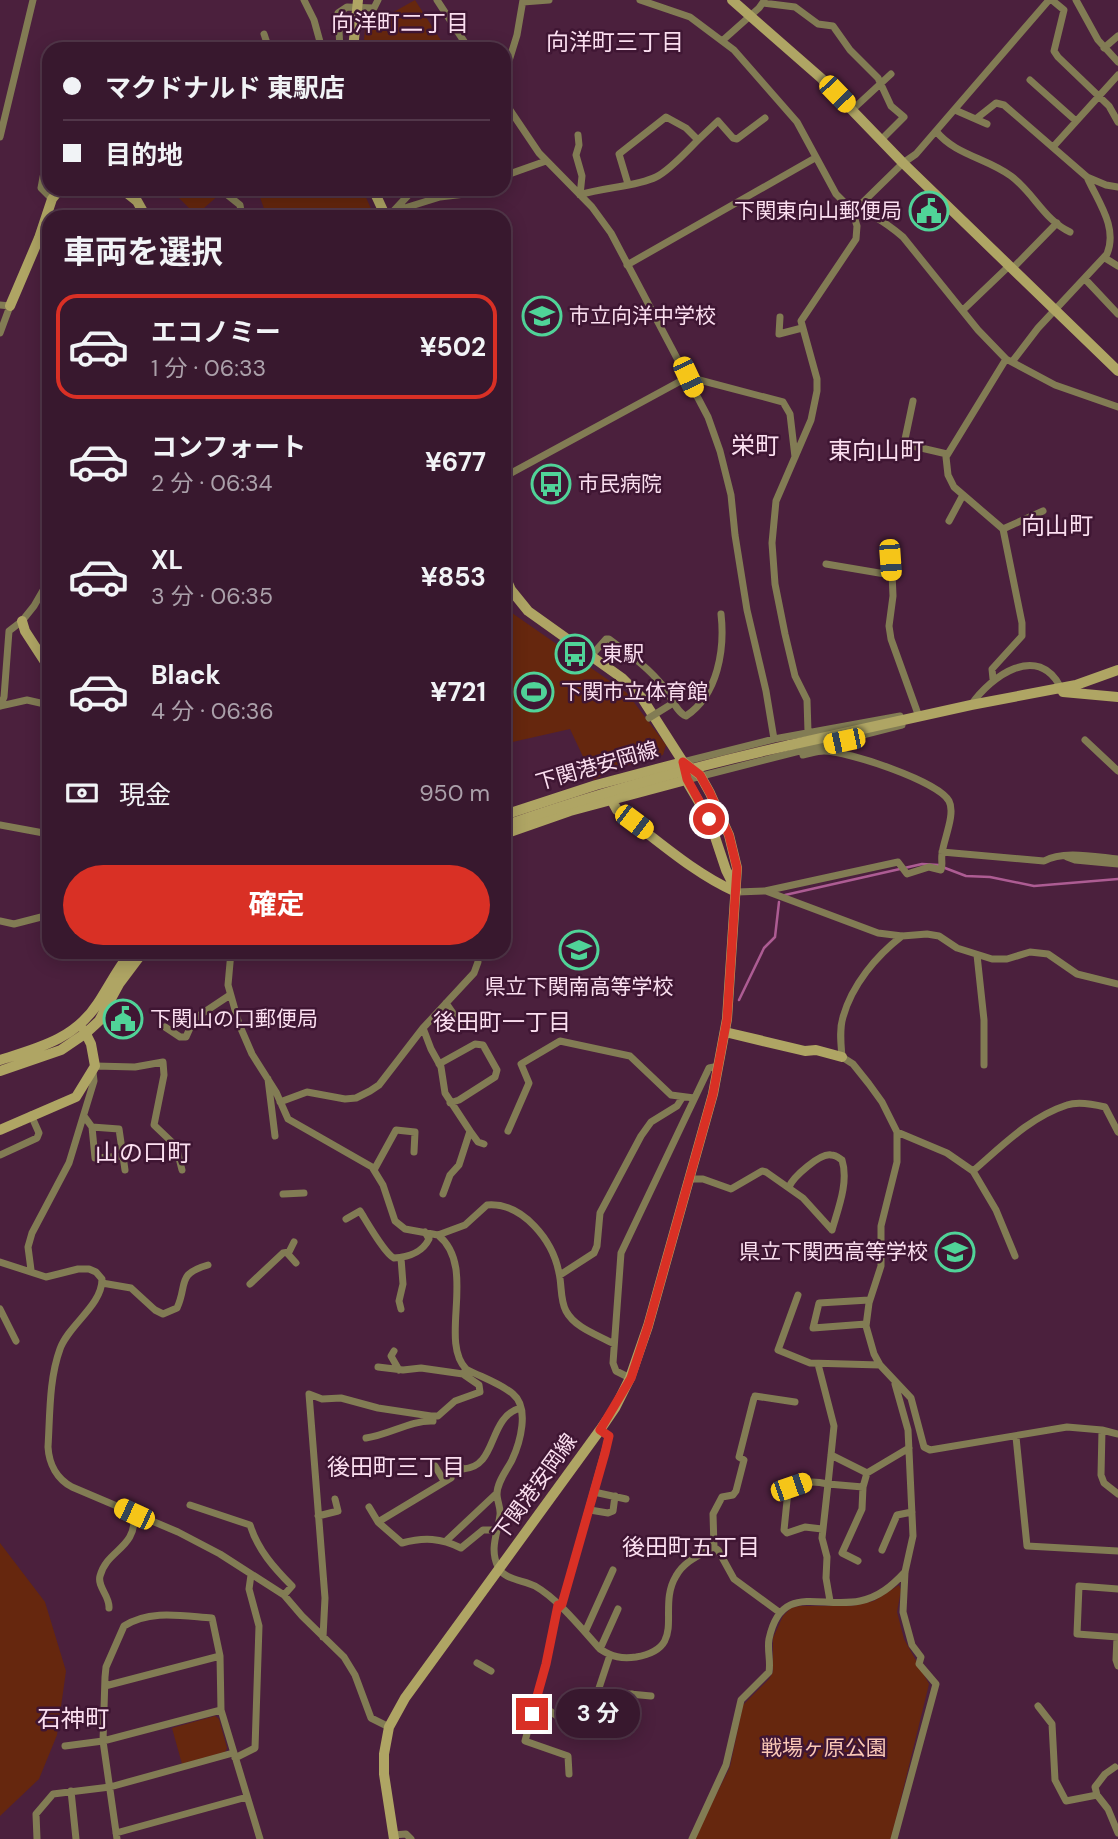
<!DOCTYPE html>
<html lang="ja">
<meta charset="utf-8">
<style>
:root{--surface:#38182e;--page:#43253a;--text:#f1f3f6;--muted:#aba0aa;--line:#52374a;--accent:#d93025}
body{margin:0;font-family:"DM Sans","Noto Sans JP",sans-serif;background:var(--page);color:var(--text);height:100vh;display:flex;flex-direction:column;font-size:26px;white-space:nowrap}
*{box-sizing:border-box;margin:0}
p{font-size:23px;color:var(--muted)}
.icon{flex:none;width:38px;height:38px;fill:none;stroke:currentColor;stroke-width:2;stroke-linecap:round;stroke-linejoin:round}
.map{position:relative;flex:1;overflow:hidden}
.drawer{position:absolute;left:42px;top:210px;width:469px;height:749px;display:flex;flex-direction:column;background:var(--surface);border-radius:21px;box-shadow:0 4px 18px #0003,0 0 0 2px var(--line)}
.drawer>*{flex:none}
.banner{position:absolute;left:42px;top:42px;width:469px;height:154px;border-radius:21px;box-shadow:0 4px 18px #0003,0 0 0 2px var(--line);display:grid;align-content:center;height:154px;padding:0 21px;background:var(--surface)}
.end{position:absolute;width:32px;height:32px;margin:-16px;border:9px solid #d93025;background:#fff;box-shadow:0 0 0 4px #fff}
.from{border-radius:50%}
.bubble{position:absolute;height:49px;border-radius:24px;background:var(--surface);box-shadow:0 4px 18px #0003,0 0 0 2px var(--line);font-size:23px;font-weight:700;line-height:49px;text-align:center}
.car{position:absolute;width:21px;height:42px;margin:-21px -10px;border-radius:9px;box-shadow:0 0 5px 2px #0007;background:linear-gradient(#f5c518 24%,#345 0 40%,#f5c518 0 76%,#345 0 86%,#f5c518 0)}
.banner b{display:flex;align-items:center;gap:24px;height:66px;font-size:26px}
.banner b+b{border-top:2px solid var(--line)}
.banner i{width:18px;height:18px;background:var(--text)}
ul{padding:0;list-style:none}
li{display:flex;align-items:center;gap:21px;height:105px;margin:0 14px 10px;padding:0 7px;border:4px solid transparent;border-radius:21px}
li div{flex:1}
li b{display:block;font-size:26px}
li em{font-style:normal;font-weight:700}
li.active{border-color:var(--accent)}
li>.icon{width:63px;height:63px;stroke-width:1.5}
h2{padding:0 21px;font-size:32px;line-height:84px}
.pay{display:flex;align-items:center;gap:18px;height:77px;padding:0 21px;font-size:26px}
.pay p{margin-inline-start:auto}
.button{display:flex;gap:14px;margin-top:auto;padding:14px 21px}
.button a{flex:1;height:80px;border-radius:42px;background:var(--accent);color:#fff;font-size:28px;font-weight:700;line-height:80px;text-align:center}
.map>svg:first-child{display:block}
.green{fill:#66270e}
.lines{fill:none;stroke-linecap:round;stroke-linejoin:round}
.stream{stroke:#ad5c93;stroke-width:2.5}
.street{stroke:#827c54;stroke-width:7}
.secondary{stroke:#afa564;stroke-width:10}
.street-bridge{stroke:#827c54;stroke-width:7}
.secondary-bridge{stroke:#afa564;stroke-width:10}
.route{stroke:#d93025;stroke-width:9}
.labels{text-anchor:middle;stroke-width:5;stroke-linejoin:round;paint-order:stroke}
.poi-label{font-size:21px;fill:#fbdff0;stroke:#3f1633;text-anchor:start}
.street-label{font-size:21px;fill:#fbdff0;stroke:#3f1633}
.park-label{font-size:21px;fill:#fac8b6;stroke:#3f1633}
.neighbourhood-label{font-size:23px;fill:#fbdff0;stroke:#3f1633}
.quarter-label{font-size:24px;fill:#fbdff0;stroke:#3f1633}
</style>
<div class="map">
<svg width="1118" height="1839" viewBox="0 0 1118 1839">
<rect width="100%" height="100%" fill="#4b203d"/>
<!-- green -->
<path class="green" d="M415,0l27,42 -8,7h-71l2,-19 5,-9 13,-3z
M170,189h44l6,5 -24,21z
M257,189h105l13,28h-108z
M504,603l8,10 115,80 39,52 -3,10 -54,16 -15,9 -24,-51 -66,15z
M0,1543l45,59 21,69 -9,64 -18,44 -39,37z
M899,1585l2,5 -4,22 7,27 25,45 -38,155h-197l36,-72 13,-62 26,-26 4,-7v-34l10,-22 8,-8 9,-2h52l22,-5z
M215,1716l4,3 8,29 -2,4 -43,12 -10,-36z"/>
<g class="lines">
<!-- stream -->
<path class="stream" d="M945,868l21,8 24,1 44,9 84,-7
M785,895l137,-31 17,1
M739,1000l25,-52 11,-11 4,-35"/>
<!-- street -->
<path class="street" d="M304,0l10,20 8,29
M437,0l32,49
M640,0l50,17 44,33 63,72 39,72 16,16c17,0 38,16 51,27l75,93 28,29 49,26 63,22
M1052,0l12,10 -10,41 4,6 51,49 9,16
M1076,0l22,40 20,22
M523,2l26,-2
M763,3l32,4 23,17 15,2 17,24 28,28 13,28 13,11 -23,23
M264,34l5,15
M722,41l37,-33 5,-7
M1104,48l14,-12
M112,49h11
M340,49l-2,-36 9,-6 27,1 4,-8
M504,77l13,-42 6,-35
M1030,80l46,41
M504,101l35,52 53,54 19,26 97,184 12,34 11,44 4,40 12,75 19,81 8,48
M852,110l39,-36
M955,110l32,14
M977,118l19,-15 8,2 83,72 19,8 12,2
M936,131c19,24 51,27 75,45 22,16 34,45 59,56
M578,135l1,10 -3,10 6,21 -2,19
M0,137l33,-137
M698,140l20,-19 15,17 4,1 28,-21
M49,146l-8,42 11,11
M1053,147l65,-72
M504,176l42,-15
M220,189l20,16 2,12
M580,195c22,-8 56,-8 76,-18 13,-6 31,-26 42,-37l-12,-12 -20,-11 -47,37 9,30
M856,209l47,-46 13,-9 133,-154
M395,211l45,-14 25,-3 16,-5
M388,217l26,-28
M1105,258l13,8
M627,265l188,-107
M1012,269l45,-46
M1085,279l33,35
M0,305l10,1 -10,27
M963,310l46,-44
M780,317l-1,17 23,-6
M1012,362l26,-34 69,-74c11,-27 -9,-52 -20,-77
M913,401l-9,43 43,10
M504,477l184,-100 95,25 7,12 5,43
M949,521l14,-26
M1003,529l40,-18
M891,550l2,46 -4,30 2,13 27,75
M826,564l65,11
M591,656l15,-17h3c20,15 39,28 54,47 7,9 14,27 23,30 32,-21 39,-67 35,-102
M993,679l-1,-10 30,-33v-13l-19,-94 -49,-42 -6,-12 -2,-18 60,-98
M971,705c20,-29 67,-63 90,-17
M0,706l4,-9 5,-66 13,-10 12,-15 15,-26
M0,706l27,-6 22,5
M808,732l-1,-32 -12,-24 -10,-42 -10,-50 -3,-41 4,-42 35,-81 6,-29v-12l-16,-58 55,-82 1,-13 -5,-16
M1085,740l33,31
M683,762l91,-23 126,-23
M686,780l216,-55
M0,825l49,9
M942,852l102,9c19,-11 52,-4 74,-2
M1067,857l8,3 43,4
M766,891l112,42 24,3 25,-2 12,2 18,12 35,11h15l23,-7 18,2 29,20 41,10
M737,892l28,-1 133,-29 9,12 22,-7 12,3c2,-6 0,-9 1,-16 1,-13 14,-40 7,-53 -11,-20 -102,-50 -125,-50 -7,0 -15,3 -21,4l-1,-5
M0,921l14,3 35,-9
M902,936c-26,20 -50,49 -59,81 -4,13 -2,27 -1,40l11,7 16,20 13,18 15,30v30l-16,64v40l-12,37 -3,23 8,28 6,11 31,33 13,49 6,3 137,-23 35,3 16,4
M231,952l-3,33 11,39 13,30 24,38 12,27 84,48 11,18 12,36 10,8 33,6 27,-10 22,-20c36,-3 66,36 72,68 3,12 1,27 7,38 9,17 32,24 48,33
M977,955l7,65v45
M446,1003l13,19
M465,1023l14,-9
M165,1027l15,10h6l8,-18 36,-24
M423,1028l8,21 10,18 4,26 25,38 -11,34 -9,10 -7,19
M439,1064l36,-20 8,1 14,25 -2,7 -36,23 -9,3
M95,1066l40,1 28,-5 1,13 -10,50 22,21 6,24
M268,1079l7,57
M280,1102l27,-10 38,7 11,-1 14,-7 9,-6 44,-57 51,-55 4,-11 -1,-10
M84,1116l8,11 3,31 28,-2
M92,1127l27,2 6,41
M470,1131l8,11 6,2
M508,1131l21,-48 -8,-19 39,-23 70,15 41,39 23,3
M897,1132l50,21 26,18 23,39 19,46
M0,1155l37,-17 2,-5 -8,-18
M374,1170l22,-40 19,2 -1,20
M973,1171c29,-25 57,-54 94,-66 11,-4 26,-1 38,2l13,25
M689,1179h14l28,10 31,-18 4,1 37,26 29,32
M789,1187c4,-10 31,-34 42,-32 5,0 8,3 11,5 7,22 -4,49 -10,70
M283,1194l21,-1
M346,1219l14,-8c7,11 25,43 34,47 15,-1 28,-5 35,-19l-4,-7
M294,1242l-6,12 8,9
M401,1258l2,26 -4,17 2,8
M0,1262l46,15 32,-8h11l7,3 6,7c0,27 -33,45 -42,70 -11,30 -10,66 -12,98 1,17 9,32 24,40l106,45 42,22 64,41 18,21 42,41 11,18 16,43 18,9
M31,1270l-3,-23 4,-14 37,-70 25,-82 -1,-9
M560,1275l34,-22 3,-7 3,-33 41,-77 10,-14 26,-16 5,-8
M102,1283l29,5 24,22 8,4 14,-6c11,-24 -1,-34 31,-43
M250,1284l33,-31 6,-1
M798,1295l-20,55 32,13 70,2
M0,1309l16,32
M866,1324l-53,4 6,-25 50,-3
M394,1351l-3,5 8,14
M818,1364l16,62 -6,58c-14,-3 -30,-4 -40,7l-4,39 3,3 18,-6 17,2
M378,1367l25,3 18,-2 42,6
M466,1369c15,8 34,14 47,25 17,14 7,49 -1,66 -5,10 -15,22 -15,34 0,7 4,14 3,21 -2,18 -11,33 -2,52 6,13 26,13 37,19 23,13 47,43 65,63 12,8 22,10 36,8 53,-9 20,-48 40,-81 8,-15 24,-21 38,-29l4,3 16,29 45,33
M630,1378l-14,-7 -3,-8 8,-110 88,-185 10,-2
M755,1396l40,6
M1102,1430l-1,45 3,8 14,11
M1016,1437l11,109 91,5
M366,1438c23,-3 45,-18 67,-17
M831,1455l36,18
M455,1460l8,9c35,-2 24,-51 57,-61
M435,1466l9,15
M594,1492l32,7
M190,1505l60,20c8,25 24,43 42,61l-8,9
M369,1507l9,15 24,21c22,-6 39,-5 59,5l22,-18h13
M590,1510l18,3 5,-2 2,-15
M318,1516l20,-5 -3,-12
M378,1522l73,-44
M446,1541l51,-48
M714,1547l-1,-33 9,-17 11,-2 3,-4 8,-31 -5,-3 15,-59
M882,1550l15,-35 15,-3
M858,1561l-16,-8 20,-44 1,-22
M1118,1589l-39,-3 -2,48 41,3
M830,1601l-4,-23 1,-21 -5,-19 6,-54 35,3 4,-14 42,-25
M558,1605l-12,59 -21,77 43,15 1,18
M559,1607l3,-3 47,-168 -9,-6
M109,1608c1,-12 -12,-21 -9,-32 7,-27 37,-27 34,-62
M585,1632l28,-62
M323,1637l2,-39 -16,-204 13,5 19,-1 37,10 53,8h7l17,-15 25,-9 -1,-7 -16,-11 3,-5c-28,-29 12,-102 -28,-134
M1117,1637l-1,23 2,6
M600,1649l18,-40
M477,1663l14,8
M105,1686l115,-30
M598,1691l53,5
M535,1701l31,21 5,-1
M1038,1706l14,18 3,56 11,21 31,-6
M630,1713l2,-19
M595,1726l3,-35 12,-36
M65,1746l38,-5 118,-31
M235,1758l20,-10 4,-122 -10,-37 2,-14
M1115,1767l-10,7 -10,13 2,8 11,14 10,24
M71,1791l5,48
M116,1833l131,-36
M393,1835l13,-1 5,5
M37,1839l-1,-25 17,-20 57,-7 123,-34
M117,1839l-14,-98 2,-64 1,-10 18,-41c26,-17 59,-10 88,-8l8,38 1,54 39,129
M692,1839l34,-74 15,-65 28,-28c2,-11 -2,-22 0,-33 12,-57 51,-30 91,-38 19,-4 32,-15 45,-29
M894,1839l42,-155 -17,-20 2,-7 -9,-12 -9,-33 2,-40 8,-36 -5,-106 -13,-46"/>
<!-- secondary -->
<path class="secondary" d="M732,0l89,78 82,85 215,208
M353,49l5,-49
M122,189l15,12 9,16
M373,189l13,28
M10,306l29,-68 13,-39 8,-10
M504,574l7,16 17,21 94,67 20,20 41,64 3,18 23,39 17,51 9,18
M22,621l3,10 24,37
M1063,692l55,5
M790,745l181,-40 105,-20 42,-15
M611,799l6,11c38,28 76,63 119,82
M504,815l92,-30 87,-23
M504,834l66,-23 116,-31
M725,1032l80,19 11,-1 26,7
M0,1060c38,-12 75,-21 98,-57 11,-17 20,-35 33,-51
M0,1071l61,-21 25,-17 13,-12 20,-37 24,-32
M0,1130l76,-33 19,-31 -4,-22 -7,-14
M394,1839l-10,-65v-20l5,-27 16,-29 195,-268 15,-22 15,-30 18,-52 65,-232 14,-75 10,-151 -8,-33 -19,-42 -10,-18 -17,-13"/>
<!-- street-bridge -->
<path class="street-bridge" d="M649,718l21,-13"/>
<!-- secondary-bridge -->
<path class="secondary-bridge" d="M504,826c93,-33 189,-59 286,-81"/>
</g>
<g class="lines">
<!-- route -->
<path class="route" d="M532,1714l14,-50 12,-59 1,2 3,-3 43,-151 4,-17 -9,-6 31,-52 17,-52 65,-232 14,-75 10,-151 -8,-33 -19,-42 -10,-18 -17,-13 4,17 22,40"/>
</g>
<!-- icons -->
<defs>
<symbol id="civic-ring" viewBox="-11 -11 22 22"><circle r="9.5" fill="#3f1633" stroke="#50d398" stroke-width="1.5"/><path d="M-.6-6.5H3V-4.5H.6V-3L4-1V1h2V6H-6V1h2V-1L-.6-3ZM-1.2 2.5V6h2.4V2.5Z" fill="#50d398"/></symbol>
<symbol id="school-ring" viewBox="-11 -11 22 22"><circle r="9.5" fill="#3f1633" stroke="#50d398" stroke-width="1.5"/><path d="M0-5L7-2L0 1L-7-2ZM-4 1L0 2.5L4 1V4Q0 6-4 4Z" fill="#50d398"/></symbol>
<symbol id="bus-ring" viewBox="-11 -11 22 22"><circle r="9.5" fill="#3f1633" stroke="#50d398" stroke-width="1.5"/><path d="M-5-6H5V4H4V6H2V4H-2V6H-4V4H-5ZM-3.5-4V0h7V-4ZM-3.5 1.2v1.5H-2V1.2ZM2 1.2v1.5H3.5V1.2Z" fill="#50d398"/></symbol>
<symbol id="stadium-ring" viewBox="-11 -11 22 22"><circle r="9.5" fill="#3f1633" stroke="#50d398" stroke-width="1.5"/><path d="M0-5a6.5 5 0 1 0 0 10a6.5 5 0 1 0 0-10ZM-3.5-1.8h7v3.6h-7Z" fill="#50d398"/></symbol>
</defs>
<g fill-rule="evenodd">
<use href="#civic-ring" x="907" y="189" width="44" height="44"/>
<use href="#school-ring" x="520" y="294" width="44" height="44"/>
<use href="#bus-ring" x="529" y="462" width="44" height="44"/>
<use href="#bus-ring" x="553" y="632" width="44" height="44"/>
<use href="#stadium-ring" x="512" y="670" width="44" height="44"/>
<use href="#school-ring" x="557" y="928" width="44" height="44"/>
<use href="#civic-ring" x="101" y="997" width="44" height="44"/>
<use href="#school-ring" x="933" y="1230" width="44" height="44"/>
</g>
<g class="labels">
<!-- poi labels -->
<g class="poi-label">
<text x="902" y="218" text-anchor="end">下関東向山郵便局</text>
<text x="569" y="323">市立向洋中学校</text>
<text x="578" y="491">市民病院</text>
<text x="602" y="661">東駅</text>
<text x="561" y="699">下関市立体育館</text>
<text x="579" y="994" text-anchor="middle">県立下関南高等学校</text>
<text x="150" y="1026">下関山の口郵便局</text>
<text x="928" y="1259" text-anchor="end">県立下関西高等学校</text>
</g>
<!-- street labels -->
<g class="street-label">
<text transform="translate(597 766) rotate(-16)" y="7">下関港安岡線</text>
<text transform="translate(535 1487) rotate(-54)" y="7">下関港安岡線</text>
</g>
<!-- park labels -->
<g class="park-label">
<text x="824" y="1755">戦場ヶ原公園</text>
</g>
<!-- neighbourhood labels -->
<g class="neighbourhood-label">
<text x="400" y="31">向洋町二丁目</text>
<text x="615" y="50">向洋町三丁目</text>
<text x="502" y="1030">後田町一丁目</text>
<text x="396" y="1475">後田町三丁目</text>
<text x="691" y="1555">後田町五丁目</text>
</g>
<!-- quarter labels -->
<g class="quarter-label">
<text x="755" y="454">栄町</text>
<text x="876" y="459">東向山町</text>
<text x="1057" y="534">向山町</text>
<text x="143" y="1161">山の口町</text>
<text x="73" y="1727">石神町</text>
</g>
</g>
</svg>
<i class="end from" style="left:709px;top:819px"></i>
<i class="end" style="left:532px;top:1714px"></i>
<div class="bubble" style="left:556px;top:1689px;width:84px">3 分</div>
<i class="car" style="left:837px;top:94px;rotate:136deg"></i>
<i class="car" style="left:688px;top:377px;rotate:155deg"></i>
<i class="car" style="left:890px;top:560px;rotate:176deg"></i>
<i class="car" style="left:844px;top:741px;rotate:258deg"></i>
<i class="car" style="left:634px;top:822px;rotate:127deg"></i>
<i class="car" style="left:791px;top:1487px;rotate:71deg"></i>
<i class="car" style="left:134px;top:1514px;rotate:295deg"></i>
<div class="banner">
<b><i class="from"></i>マクドナルド 東駅店</b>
<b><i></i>目的地</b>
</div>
<section class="drawer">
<h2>車両を選択</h2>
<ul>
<li class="active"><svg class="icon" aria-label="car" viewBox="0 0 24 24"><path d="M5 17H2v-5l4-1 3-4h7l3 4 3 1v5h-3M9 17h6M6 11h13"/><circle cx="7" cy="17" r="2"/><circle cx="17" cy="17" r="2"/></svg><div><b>エコノミー</b><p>1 分 · 06:33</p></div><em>¥502</em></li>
<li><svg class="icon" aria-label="car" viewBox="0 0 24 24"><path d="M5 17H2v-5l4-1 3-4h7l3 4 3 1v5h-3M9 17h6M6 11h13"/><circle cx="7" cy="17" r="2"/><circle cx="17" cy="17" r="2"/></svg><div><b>コンフォート</b><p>2 分 · 06:34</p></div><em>¥677</em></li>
<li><svg class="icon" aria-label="car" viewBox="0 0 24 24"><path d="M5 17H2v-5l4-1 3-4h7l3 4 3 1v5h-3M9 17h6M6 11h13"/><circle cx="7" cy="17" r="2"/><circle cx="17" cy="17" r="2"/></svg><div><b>XL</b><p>3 分 · 06:35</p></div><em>¥853</em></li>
<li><svg class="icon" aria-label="car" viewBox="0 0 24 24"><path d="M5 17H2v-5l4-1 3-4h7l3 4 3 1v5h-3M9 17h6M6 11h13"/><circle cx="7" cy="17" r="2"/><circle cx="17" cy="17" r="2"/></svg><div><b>Black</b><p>4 分 · 06:36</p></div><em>¥721</em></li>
</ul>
<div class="pay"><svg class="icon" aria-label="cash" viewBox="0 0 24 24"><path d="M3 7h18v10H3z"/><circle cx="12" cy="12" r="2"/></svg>現金<p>950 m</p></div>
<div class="button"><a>確定</a></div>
</section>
</div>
